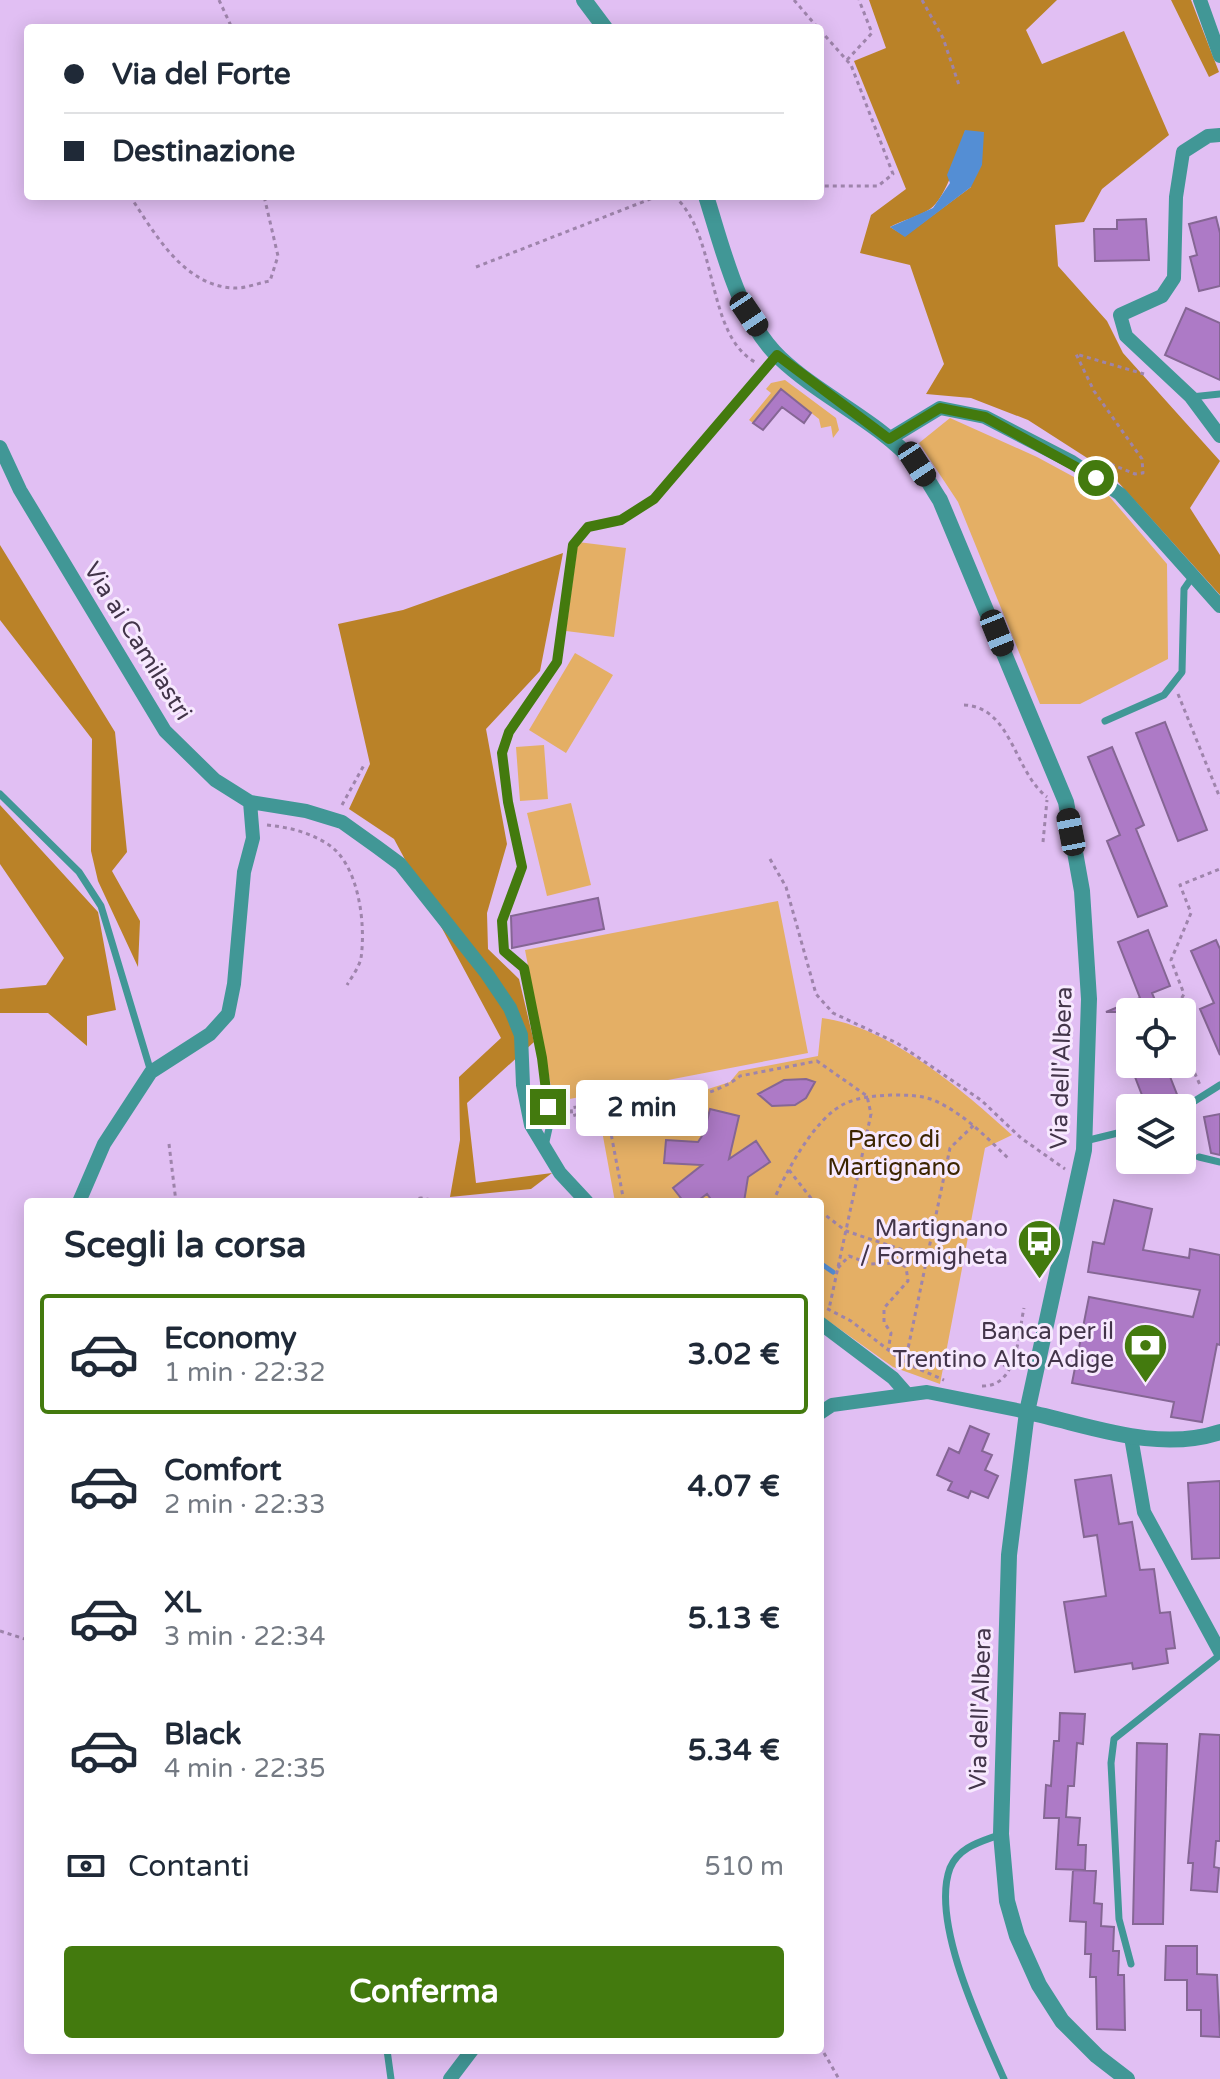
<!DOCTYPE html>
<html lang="it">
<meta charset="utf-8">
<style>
:root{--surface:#fff;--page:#f2f2f3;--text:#1f2937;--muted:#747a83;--line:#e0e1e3;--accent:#437a0e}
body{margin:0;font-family:"Varela Round",sans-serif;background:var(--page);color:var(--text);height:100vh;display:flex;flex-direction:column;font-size:30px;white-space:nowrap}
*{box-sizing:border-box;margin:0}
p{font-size:26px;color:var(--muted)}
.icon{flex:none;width:44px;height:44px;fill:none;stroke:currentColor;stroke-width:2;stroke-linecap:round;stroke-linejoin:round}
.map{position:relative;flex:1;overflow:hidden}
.panel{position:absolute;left:24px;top:1198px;width:800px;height:856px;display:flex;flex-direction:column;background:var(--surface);border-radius:8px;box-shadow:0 4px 20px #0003}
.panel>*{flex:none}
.guide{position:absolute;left:24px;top:24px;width:800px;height:176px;border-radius:8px;box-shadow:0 4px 20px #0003;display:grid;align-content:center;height:176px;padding:0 40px;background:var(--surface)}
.tools{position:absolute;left:1116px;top:998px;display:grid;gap:16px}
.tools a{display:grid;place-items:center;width:80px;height:80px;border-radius:8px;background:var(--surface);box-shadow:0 4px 20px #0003;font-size:40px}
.end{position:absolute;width:36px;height:36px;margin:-18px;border:10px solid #437a0e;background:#fff;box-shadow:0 0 0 4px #fff}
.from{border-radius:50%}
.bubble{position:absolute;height:56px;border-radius:8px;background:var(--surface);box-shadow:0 4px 20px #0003;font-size:26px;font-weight:700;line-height:56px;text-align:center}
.car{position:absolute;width:24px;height:48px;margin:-24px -12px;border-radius:10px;box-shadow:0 0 6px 2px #0007;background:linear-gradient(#222 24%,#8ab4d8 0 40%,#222 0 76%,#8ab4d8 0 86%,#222 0)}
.guide b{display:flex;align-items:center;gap:28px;height:76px;font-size:30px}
.guide b+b{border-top:2px solid var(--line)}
.guide i{width:20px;height:20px;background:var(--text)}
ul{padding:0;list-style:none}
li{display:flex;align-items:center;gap:24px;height:120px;margin:0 16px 12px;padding:0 24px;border:4px solid transparent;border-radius:8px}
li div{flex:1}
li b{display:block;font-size:30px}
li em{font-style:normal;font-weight:700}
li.active{border-color:var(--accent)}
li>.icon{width:72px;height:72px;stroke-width:1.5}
h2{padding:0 40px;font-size:36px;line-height:96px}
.pay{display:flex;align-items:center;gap:20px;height:88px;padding:0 40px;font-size:30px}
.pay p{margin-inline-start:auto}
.primary-button{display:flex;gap:16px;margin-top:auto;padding:16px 40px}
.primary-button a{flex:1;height:92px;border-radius:8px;background:var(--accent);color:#fff;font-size:32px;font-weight:700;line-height:92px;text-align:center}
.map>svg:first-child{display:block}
.green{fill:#e4af65}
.forest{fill:#ba8228;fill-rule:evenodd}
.water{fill:#548ed4}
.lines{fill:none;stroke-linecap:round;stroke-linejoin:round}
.stream{stroke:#548ed4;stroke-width:5}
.building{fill:#ad7ac6;stroke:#856694;stroke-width:2}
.path{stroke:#9e84ab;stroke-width:3;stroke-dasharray:4 4;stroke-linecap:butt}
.service{stroke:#419796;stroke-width:7}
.minor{stroke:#419796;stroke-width:14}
.tertiary{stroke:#419796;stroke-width:16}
.route{stroke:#437a0e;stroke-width:10}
.labels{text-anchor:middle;stroke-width:6;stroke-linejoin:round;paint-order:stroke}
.street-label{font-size:24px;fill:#43354a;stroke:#f7e9fe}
.park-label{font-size:24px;fill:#3c2500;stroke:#f7e9fe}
.poi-label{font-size:24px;fill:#43354a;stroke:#f7e9fe;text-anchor:end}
</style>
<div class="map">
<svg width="1220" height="2079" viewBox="0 0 1220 2079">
<rect width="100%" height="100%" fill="#e1bff3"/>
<!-- green -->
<path class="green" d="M785,380l51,38 3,12 -6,8 -2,-12 -10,2 -2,-9 -38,-30 -28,34 -4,-3 22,-27 -5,-4 5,-6z
M950,418l87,39 72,39 58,68 1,95 -88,45h-40l-82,-202 -39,-59z
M578,542l48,6 -12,89 -48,-6z
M575,653l38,22 -47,78 -37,-23z
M544,745l4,54 -28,2 -4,-54z
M571,803l20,82 -44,11 -20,-83z
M778,901l30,152 -254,49 -29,-152z
M822,1018c66,8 142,73 190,117l-27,13 -45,236 -47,-17 -73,-52v-113h-205l-19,-104 40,-8 12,7 38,-1 44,-14 9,-11 79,-15z"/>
<!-- forest -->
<path class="forest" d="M869,0h188l-31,30 16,34 82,-33 45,104 -67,54 -18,33 -29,3 3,41 49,55 16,32 97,108 -30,47 30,47v40l-111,-123 -81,-52 -57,-22 -45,-4 18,-30 -34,-99 -50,-12 11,-38 35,-26 -52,-128 32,-13zM965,131l6,56 -66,49 -15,-9c13,-7 28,-10 40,-18 16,-10 31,-59 35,-78z
M1171,0h20l28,72 -10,5z
M0,545l115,187 12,120 -15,19 28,50 -2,46 -40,-86 -7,-30 1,-112 -92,-119z
M563,553l-23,118 -54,58 21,115 -20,69 1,36 31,30 15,63 -67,61 9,80 76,-10 -21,16 -81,8 10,-57 -1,-63 42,-39 -107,-199 -45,-30 21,-45 -32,-140 65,-14z
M0,805l98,107 18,98 -29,6v30l-39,-33h-48v-24l46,-4 18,-27 -64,-94z"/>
<!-- water -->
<path class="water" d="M965,130l19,2 -2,33 -11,22 -66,50 -15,-10 43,-19 17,-25 -3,-8z"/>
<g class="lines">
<!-- stream -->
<path class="stream" d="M820,1263l13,9"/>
</g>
<!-- building -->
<path class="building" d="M1216,217l4,16v53l-21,5 -9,-34 7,-2 -8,-31z
M1146,219l3,41 -54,1 -1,-32h23v-9z
M1186,308l34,15v57l-55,-25z
M781,389l30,24 -7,10 -22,-16 -19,23 -10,-7z
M1165,722l42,108 -29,11 -42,-108z
M1112,747l32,78 -8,4 31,77 -29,11 -31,-76 13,-6 -32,-78z
M598,898l6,31 -92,19 -1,-32z
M1148,930l22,56 -18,7 8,19h-54l34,-14 -22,-56z
M1216,940l4,9v106l-20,-46 14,-6 -23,-52z
M1130,1064h35l13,33 -31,11z
M806,1079l9,3 -9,16 -11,7 -23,1 -14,-12 26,-14z
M710,1109l29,7 -10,43 27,-18 14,21 -22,15 -4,25h-31l-6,-8 -11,8h-12l-11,-14 29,-23 -38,-2 2,-23 32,2 6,-9z
M1220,1114v41l-9,-2 -7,-36z
M1114,1200l38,9 -9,41 46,8 1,-9 30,6v90l-3,-1 -15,78 -31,-5 3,-15 -102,-19 17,-86 104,20 7,-27 -112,-18 5,-30 11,2z
M970,1426l19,8 -7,17 10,4 -7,15 13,6 -10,22 -17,-7 -3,7 -20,-8 4,-8 -15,-7 12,-27 10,5z
M1111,1475l8,49 13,-2 8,48 14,-1 6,44 10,-1 5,36 -9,1 2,14 -35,6 -1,-6 -57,9 -11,-70 42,-6 -9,-61 -13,2 -9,-57z
M1220,1481v77l-28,1 -4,-76z
M1060,1713l25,1 -2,30 -6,-1 -3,43h-6l-2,31 14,1 -2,27h8l-1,25 -29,-1 3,-51h-15l2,-33 5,1 3,-45h5z
M1200,1734l20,1v106h-4l-2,26 5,1 -2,24 -26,-2 2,-27h-5z
M1137,1743l30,1 -4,180h-30z
M1073,1870l23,1 -2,32 8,1 -1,22 13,1 -1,24h6l-1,24h6l1,55 -28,-1 -1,-52h-6l1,-23h-6l1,-32 -16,-1z
M1166,1946h31v28l20,1 3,62 -19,-1v-26h-14v-30h-22z"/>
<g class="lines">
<!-- path -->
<path class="path" d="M219,0l13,28
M794,0l24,28
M922,0l21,38 16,47
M820,30l31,35 42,109 -15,12h-58
M847,60l25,-27 -13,-33
M130,196c25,38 53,89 103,92 11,1 25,-5 37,-7l8,-25 -14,-60
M674,196c45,39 31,138 81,166
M476,267l182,-71
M1096,458l39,16 8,-1 -1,-14 -48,-68 -18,-37 68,20
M1178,694l42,104
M964,705c48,2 50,67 83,92
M342,805l22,-40
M267,825c21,2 41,7 59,18 33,19 40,81 35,115 -2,9 -9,19 -14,27
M1043,842l4,-42
M770,859l16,28 30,107 17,19 64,30 84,57 40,38 44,31
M1178,1012l-2,-4 8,-14 -13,-34 20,-47 -11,-28 40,-16
M1182,1021l10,22 -4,15 12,27
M580,1120l-1,-6 -7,2 -1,-8 34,-6 1,4
M169,1144l7,58
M789,1170l25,32
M403,1202l18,-4 23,4
M624,1202l-18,-95 5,-8 23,-5c23,17 86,0 106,-18l77,-15 50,35 4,18 -42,195
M773,1202c12,-29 42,-84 71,-98 14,-7 31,-8 47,-9 15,0 29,0 42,5 31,13 54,38 77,60
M820,1211l26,20 81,27
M1034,1221l9,3 -5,22
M838,1268l11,-12 22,8 28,-1 7,4 2,14 -24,27v14l7,11 -3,18
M820,1305l31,16 54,42 39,17
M905,1363l45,-215 24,-23
M1003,1365l15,2
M982,1386c36,1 36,-51 42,-78
M0,1631l28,9
M820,2046l19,33"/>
<!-- service -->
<path class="service" d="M1191,397l29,-3
M1105,721l59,-26 18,-23 2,-83 9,-13
M0,794l79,78 22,34 50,166
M1182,1109l38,-24
M1085,1141l45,-11
M545,1146l5,-22 -8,-66 -18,-90 -20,-17 -2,-30 20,-54 -14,-65 -6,-49 7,-21 48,-70 16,-117 15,-18 33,-7 33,-21 123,-144
M1199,1157l21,5
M999,1835c-19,7 -40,12 -49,33 -20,54 32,161 54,211
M1131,1964l-12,-45 -8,-156 3,-24 106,-84
M387,2050l4,29"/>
<!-- minor -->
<path class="minor" d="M1200,0l20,56
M1220,135l-12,1 -25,16 -7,45 -2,81 -12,18 -42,19 6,21 65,61 29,39
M889,439l51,-31 45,9 87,45 48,32 100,112
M0,447l20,43 145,241 50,49 35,22 56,9 36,11 35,25 23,17 87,110 23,34 11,27 2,50 8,40 29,48 27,29
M79,1202l25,-58 47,-72 59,-38 18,-20 6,-30 10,-112 9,-34 -3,-36
M820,1323l73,55 14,16
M820,1413l12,-8 95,-13 100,20
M1131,1437l13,75 76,140
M450,2079l22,-29"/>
<!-- tertiary -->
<path class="tertiary" d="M584,0l21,28
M706,196c17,53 32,122 74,162 41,39 98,63 136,106 9,10 16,24 24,36l126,302 16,89 7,108 -5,151 -57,262 -18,143 -8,279 6,67 10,35 22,49 23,36 35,35 30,23
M1027,1412c63,13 129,41 193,20"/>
</g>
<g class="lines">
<!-- route -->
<path class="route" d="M548,1107l-6,-49 -18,-90 -20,-17 -2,-30 20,-54 -14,-65 -6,-49 7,-21 48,-70 16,-117 15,-18 33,-7 33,-21 123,-144 112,84 51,-31 45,9 111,61"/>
</g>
<!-- icons -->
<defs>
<symbol id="bus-pin" viewBox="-11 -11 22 30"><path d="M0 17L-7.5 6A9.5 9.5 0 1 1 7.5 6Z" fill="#437a0e" stroke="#f7e9fe"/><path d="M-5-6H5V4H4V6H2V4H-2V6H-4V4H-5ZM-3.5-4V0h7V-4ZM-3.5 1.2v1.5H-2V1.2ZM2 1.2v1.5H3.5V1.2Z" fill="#fff"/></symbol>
<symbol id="bank-pin" viewBox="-11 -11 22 30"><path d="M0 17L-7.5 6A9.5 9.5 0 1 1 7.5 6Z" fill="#437a0e" stroke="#f7e9fe"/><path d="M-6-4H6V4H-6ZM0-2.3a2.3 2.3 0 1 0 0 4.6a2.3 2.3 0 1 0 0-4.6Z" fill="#fff"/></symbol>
</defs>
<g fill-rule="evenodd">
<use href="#bus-pin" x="1014" y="1216" width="51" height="69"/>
<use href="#bank-pin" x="1120" y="1320" width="51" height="69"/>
</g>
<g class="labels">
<!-- street labels -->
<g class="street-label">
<text transform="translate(138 641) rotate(58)" y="8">Via ai Camilastri</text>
<text transform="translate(1061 1068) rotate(-88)" y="8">Via dell'Albera</text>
<text transform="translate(980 1709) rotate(-88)" y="8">Via dell'Albera</text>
</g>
<!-- park labels -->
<g class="park-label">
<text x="894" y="1147">Parco di<tspan x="894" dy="28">Martignano</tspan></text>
</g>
<!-- poi labels -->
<g class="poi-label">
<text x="1008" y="1236">Martignano<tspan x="1008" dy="28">/ Formigheta</tspan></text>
<text x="1114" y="1339">Banca per il<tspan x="1114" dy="28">Trentino Alto Adige</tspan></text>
</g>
</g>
</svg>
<div class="tools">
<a><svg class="icon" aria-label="locate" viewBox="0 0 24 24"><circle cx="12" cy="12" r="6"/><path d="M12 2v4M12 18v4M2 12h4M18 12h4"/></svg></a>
<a><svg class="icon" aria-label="layers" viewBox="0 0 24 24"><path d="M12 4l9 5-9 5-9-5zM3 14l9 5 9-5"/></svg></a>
</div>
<i class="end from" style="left:1096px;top:478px"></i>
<i class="end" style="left:548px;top:1107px"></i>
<div class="bubble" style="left:576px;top:1080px;width:132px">2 min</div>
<i class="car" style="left:749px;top:314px;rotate:146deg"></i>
<i class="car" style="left:917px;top:464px;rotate:147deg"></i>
<i class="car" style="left:997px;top:633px;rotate:158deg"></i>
<i class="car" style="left:1071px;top:832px;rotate:349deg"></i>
<div class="guide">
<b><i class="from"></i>Via del Forte</b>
<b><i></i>Destinazione</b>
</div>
<section class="panel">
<h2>Scegli la corsa</h2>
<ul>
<li class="active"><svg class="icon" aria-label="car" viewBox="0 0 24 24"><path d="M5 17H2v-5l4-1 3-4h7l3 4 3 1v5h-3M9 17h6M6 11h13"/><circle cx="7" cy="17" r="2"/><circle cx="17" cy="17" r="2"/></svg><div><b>Economy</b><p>1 min · 22:32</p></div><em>3.02 €</em></li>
<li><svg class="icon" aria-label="car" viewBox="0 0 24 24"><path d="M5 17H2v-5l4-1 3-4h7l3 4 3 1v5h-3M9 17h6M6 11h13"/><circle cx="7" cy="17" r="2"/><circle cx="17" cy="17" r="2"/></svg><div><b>Comfort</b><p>2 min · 22:33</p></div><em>4.07 €</em></li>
<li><svg class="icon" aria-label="car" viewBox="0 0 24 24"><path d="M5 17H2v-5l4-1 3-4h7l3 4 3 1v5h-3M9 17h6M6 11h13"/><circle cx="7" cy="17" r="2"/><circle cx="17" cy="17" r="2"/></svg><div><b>XL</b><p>3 min · 22:34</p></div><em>5.13 €</em></li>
<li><svg class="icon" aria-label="car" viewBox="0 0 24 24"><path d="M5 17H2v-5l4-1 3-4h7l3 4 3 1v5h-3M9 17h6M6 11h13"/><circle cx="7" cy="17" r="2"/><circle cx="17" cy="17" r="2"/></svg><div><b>Black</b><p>4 min · 22:35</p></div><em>5.34 €</em></li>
</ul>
<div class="pay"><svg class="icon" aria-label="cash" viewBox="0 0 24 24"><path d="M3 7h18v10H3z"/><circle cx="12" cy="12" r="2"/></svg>Contanti<p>510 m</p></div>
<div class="primary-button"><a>Conferma</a></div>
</section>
</div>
